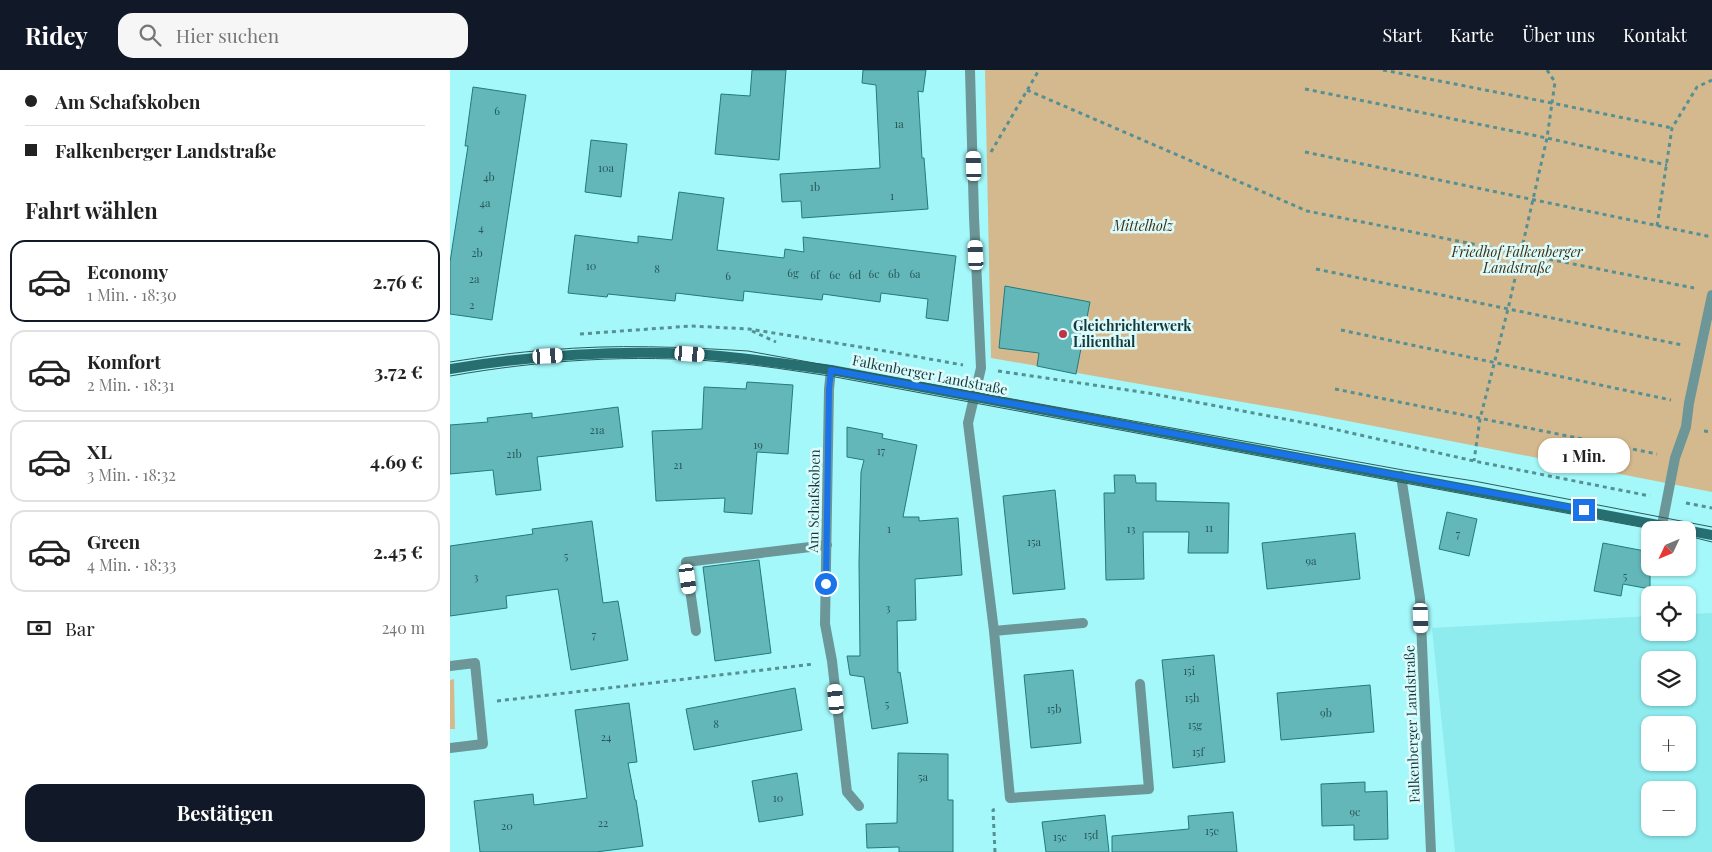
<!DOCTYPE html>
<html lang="de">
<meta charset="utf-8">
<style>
:root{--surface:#fff;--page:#f6f6f6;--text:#222;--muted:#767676;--line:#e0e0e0;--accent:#111827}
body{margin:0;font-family:"Playfair Display",serif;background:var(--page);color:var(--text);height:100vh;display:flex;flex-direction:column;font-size:19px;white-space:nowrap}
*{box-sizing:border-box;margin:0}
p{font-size:16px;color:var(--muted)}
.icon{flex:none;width:28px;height:28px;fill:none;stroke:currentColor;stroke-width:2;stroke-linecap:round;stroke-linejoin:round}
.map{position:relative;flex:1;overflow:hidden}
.panel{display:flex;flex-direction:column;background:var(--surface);width:450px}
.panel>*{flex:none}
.hud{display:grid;align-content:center;height:110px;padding:0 25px;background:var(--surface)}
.needle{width:32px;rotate:226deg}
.tools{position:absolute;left:1191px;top:451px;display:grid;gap:10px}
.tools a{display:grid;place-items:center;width:55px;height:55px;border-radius:10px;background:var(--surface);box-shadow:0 1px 4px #0004;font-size:25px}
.end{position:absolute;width:22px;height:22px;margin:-11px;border:6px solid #1a73e8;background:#fff;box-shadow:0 0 0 2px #fff}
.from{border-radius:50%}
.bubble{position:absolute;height:35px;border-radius:15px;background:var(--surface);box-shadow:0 1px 4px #0004;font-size:16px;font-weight:700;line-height:35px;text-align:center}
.car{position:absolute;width:15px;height:30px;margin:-15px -8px;border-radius:6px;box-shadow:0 0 4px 1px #0007;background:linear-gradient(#fff 24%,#345 0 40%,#fff 0 76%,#345 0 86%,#fff 0)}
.hud b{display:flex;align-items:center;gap:18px;height:48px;font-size:19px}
.hud b+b{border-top:1px solid var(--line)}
.hud i{width:12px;height:12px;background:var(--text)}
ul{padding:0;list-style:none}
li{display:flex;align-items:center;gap:15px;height:82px;margin:0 10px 8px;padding:0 15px;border:2px solid var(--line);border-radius:15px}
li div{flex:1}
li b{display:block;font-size:19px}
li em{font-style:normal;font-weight:700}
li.selected{border-color:var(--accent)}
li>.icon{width:45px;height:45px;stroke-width:1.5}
h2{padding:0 25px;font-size:22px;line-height:60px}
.pay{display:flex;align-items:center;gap:12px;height:55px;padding:0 25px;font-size:19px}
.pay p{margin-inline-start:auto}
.cta{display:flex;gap:10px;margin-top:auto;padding:10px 25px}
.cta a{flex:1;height:58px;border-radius:15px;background:var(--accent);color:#fff;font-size:20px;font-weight:700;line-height:58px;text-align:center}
header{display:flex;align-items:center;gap:30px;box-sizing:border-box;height:70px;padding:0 25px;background:var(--accent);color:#fff}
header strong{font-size:24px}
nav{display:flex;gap:28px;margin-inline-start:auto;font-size:18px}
.search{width:350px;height:45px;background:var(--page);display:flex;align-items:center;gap:12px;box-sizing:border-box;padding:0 18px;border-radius:15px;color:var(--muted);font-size:19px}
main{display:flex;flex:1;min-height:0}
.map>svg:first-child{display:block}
.built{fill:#8eecef;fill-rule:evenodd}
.green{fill:#d5b98e}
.building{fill:#63b7b9;stroke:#207b7d}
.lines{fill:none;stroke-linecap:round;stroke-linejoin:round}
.path{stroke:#569092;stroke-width:3;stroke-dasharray:4 4;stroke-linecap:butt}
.lane{stroke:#6c9697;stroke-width:10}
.street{stroke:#6c9697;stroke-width:10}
.secondary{stroke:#276e70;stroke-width:10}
.tram{stroke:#2e5a5b;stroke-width:1}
.route{stroke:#1a73e8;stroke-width:6}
.poi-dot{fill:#c23246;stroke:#dcfbfc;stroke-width:2}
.labels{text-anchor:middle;stroke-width:5;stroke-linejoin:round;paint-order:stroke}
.number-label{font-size:11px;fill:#28585a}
.park-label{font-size:14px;font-style:italic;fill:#412f10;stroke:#dcfbfc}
.poi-label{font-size:14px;font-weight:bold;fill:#15393a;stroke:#dcfbfc;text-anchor:start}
.street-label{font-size:14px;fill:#15393a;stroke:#dcfbfc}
</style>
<header>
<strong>Ridey</strong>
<div class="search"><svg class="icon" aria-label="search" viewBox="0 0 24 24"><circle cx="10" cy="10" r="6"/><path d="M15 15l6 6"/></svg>Hier suchen</div>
<nav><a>Start</a><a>Karte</a><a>Über uns</a><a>Kontakt</a></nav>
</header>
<main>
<section class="panel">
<div class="hud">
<b><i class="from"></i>Am Schafskoben</b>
<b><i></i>Falkenberger Landstraße</b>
</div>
<h2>Fahrt wählen</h2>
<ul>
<li class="selected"><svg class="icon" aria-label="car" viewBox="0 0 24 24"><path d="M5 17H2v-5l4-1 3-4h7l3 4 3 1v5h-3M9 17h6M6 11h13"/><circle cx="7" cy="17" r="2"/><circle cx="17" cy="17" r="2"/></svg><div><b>Economy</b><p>1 Min. · 18:30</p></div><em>2.76 €</em></li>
<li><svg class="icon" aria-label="car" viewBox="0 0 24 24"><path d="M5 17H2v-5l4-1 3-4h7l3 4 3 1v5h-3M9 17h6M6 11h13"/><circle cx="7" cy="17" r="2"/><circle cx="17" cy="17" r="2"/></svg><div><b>Komfort</b><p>2 Min. · 18:31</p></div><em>3.72 €</em></li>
<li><svg class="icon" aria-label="car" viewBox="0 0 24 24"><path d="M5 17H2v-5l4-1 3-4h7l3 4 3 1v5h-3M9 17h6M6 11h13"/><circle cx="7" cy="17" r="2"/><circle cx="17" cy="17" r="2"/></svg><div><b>XL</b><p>3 Min. · 18:32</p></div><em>4.69 €</em></li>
<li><svg class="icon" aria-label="car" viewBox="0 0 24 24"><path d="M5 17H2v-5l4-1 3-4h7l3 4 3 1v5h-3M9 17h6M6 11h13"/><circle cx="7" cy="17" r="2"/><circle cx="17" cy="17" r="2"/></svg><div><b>Green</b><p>4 Min. · 18:33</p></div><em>2.45 €</em></li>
</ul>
<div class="pay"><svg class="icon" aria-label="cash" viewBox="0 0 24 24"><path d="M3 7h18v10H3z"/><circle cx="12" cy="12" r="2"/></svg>Bar<p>240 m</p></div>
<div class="cta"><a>Bestätigen</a></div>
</section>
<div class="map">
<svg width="1262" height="782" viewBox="0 0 1262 782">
<rect width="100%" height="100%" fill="#a4f8fa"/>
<!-- built -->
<path class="built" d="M1262,543v239h-257l-23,-224 218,-12v16h38v-18zM1200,590h38v38h-38zM1200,655h38v37h-38zM1200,720h38v38h-38z"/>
<!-- green -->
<path class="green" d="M535,0h727v422l-395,-77 -326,-57z
M4,609l1,50h-5v-49z"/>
<!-- building -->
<path class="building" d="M302,0h34l-7,90 -64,-6 6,-60 29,2z
M413,0h63l-3,22 -5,-1 4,67h2l4,51 -126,9 -1,-17 -19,1 -2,-28 100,-6 -4,-83 -14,-2z
M23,17l53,8 -34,225 -42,-6v-52l18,-116h-3z
M141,70l36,4 -6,53 -36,-5z
M229,122l45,6 -7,52 67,8 1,-9 19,3 -1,-15 153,19 -8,65 -22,-3 2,-19 -47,-6 -1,9 -57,-8 -1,6 -78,-9 -1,10 -67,-8 -1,8 -67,-7 -1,3 -39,-4 7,-58 63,8v-7l34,4z
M555,216l85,16 -14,72 -39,-8 2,-13 -40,-5z
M297,312l46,3 -5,69 -31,-2 -5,62 -28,-2 1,-14 -69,3 -4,-70 50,-2 2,-42 42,2z
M168,337l5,40 -86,10 4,33 -45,5 -3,-25 -43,4v-49l38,-3 -1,-4 45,-5v5z
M397,357l36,7 -1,4 35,7 -14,72h16v4l39,-3 4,57 -47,4 1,41 -19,1 1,52 2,-1 8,51 -36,6 -8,-52 -14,-2 -3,-19h13l-1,-94 2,-90 3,-12 -17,-3z
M664,405h21l1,8h20v18l73,2 -1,50h-40l1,-21h-46l1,47 -38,1 -2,-87h11z
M605,420l10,99 -52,5 -10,-98z
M997,442l30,7 -8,37 -30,-7z
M142,451l11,82 15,-2 10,59 -57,10 -13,-81 -52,7 1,12 -57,8v-70l83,-12 -1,-5z
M905,463l5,46 -93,10 -5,-46z
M1153,473l47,9v37l-27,-5 -2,12 -27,-5z
M309,490l12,93 -56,8 -12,-94z
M764,585l11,107 -52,6 -11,-108z
M623,600l8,73 -50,5 -7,-73z
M920,615l4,47 -93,8 -4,-47z
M345,618l7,42 -108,20 -8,-41z
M179,633l8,59 -9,1 7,37h1l7,46 -47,6h-116l-6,-51 59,-7 1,11 53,-7 -12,-88z
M448,683l50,1v46h5v52h-54v-5l-32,1 -1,-24 31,-1z
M347,703l6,42 -44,7 -7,-41z
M915,712v10l22,-1 1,48 -34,1v-15l-32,1 -1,-42z
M783,742l4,40h-125v-16l77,-7 -1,-13z
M655,745l4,37h-63l-4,-30z"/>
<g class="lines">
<!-- path -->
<path class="path" d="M933,0l169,33 -5,35 -39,171 -28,110 -6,42
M1097,0l8,12 -3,21 120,25
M855,19l242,49 120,27
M577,20l280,121 387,77
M541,82l48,-82
M855,82l407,85
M1207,156l15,-98 25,-41 15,-7
M866,199l366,76
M891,260l330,70
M302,261l24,11
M130,264l111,-8 58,3 136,22 78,14
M548,301l150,22 168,32 158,36 176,35
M885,319l322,65
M1254,361l8,1
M1236,433l26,5
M47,631l317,-37
M545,782l-2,-42 2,-1"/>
<!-- lane -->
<path class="lane" d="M1212,455l13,-67 11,-31 3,-24 23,-108
M246,561l-10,-69 141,-17"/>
<!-- street -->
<path class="street" d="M520,0l4,147 7,151 -13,55 26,208 16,167 139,-9 -9,-105
M381,300l-2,19 -4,235 7,37 15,131 12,14
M951,406l19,122 11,254
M544,561l89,-8
M0,596l25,-3 8,81 -33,4"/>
<!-- secondary -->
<path class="secondary" d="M0,299c79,-13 161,-19 242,-15 46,2 92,10 139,16l881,165"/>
<!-- tram -->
<path class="tram" d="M0,292c33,-5 66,-10 99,-12 66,-6 133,-3 199,1l655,119 71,11 238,46
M0,306c91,-16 183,-22 274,-14 36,3 71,9 106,14l827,154
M1238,466l24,6"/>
</g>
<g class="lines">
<!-- route -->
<path class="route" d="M376,514l3,-195 2,-19 753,140"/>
</g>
<!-- markers -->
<circle class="poi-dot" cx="613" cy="264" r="5"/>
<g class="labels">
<!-- number labels -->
<g class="number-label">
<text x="47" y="45">6</text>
<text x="449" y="58">1a</text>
<text x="156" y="102">10a</text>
<text x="39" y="111">4b</text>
<text x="365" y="121">1b</text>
<text x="442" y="130">1</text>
<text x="35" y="137">4a</text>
<text x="31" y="162">4</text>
<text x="27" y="187">2b</text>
<text x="141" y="200">10</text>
<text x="207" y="203">8</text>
<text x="343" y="207">6g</text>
<text x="424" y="208">6c</text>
<text x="444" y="208">6b</text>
<text x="465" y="208">6a</text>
<text x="365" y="209">6f</text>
<text x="385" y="209">6e</text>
<text x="405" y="209">6d</text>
<text x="278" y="210">6</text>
<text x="24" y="213">2a</text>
<text x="22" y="239">2</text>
<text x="147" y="364">21a</text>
<text x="308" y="379">19</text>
<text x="431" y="385">17</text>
<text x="64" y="388">21b</text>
<text x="228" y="399">21</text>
<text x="759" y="462">11</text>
<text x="439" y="463">1</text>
<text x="681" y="463">13</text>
<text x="1008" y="468">7</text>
<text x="584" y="476">15a</text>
<text x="116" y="490">5</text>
<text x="861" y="495">9a</text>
<text x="1175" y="510">5</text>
<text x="26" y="511">3</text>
<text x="438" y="542">3</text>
<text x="144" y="569">7</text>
<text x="739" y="605">15i</text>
<text x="742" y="632">15h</text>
<text x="437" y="638">5</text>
<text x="604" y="643">15b</text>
<text x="876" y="647">9b</text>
<text x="266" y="658">8</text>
<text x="745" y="659">15g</text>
<text x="156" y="671">24</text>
<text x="748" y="686">15f</text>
<text x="473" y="711">5a</text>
<text x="328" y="732">10</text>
<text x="905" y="746">9c</text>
<text x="153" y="757">22</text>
<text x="57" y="760">20</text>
<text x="762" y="765">15e</text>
<text x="641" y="769">15d</text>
<text x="610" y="771">15c</text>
</g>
<!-- park labels -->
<g class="park-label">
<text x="693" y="161">Mittelholz</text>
<text x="1067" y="187">Friedhof Falkenberger<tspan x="1067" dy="16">Landstraße</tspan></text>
</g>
<!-- poi labels -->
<g class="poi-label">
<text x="623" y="261">Gleichrichterwerk<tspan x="623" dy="16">Lilienthal</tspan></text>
</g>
<!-- street labels -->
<g class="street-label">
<text transform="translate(480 305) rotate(11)" y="5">Falkenberger Landstraße</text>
<text transform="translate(364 431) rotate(-89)" y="5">Am Schafskoben</text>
<text transform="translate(962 654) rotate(-92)" y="5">Falkenberger Landstraße</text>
</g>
</g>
</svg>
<div class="tools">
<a><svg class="needle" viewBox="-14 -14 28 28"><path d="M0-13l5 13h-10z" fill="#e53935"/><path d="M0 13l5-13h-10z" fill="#767676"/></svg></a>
<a><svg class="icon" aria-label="locate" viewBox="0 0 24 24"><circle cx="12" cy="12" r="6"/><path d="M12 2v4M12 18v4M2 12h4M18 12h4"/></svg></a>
<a><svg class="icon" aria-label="layers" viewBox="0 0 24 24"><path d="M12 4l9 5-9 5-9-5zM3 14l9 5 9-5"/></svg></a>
<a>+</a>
<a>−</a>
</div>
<i class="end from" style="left:376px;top:514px"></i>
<i class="end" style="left:1134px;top:440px"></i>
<div class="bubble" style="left:1088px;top:368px;width:92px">1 Min.</div>
<i class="car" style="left:524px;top:96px;rotate:358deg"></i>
<i class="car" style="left:526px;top:185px;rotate:357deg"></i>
<i class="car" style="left:240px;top:284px;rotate:94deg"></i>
<i class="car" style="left:98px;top:286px;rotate:87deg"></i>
<i class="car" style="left:238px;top:509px;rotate:172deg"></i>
<i class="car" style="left:971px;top:548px;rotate:178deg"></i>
<i class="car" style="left:386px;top:629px;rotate:354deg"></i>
</div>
</main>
